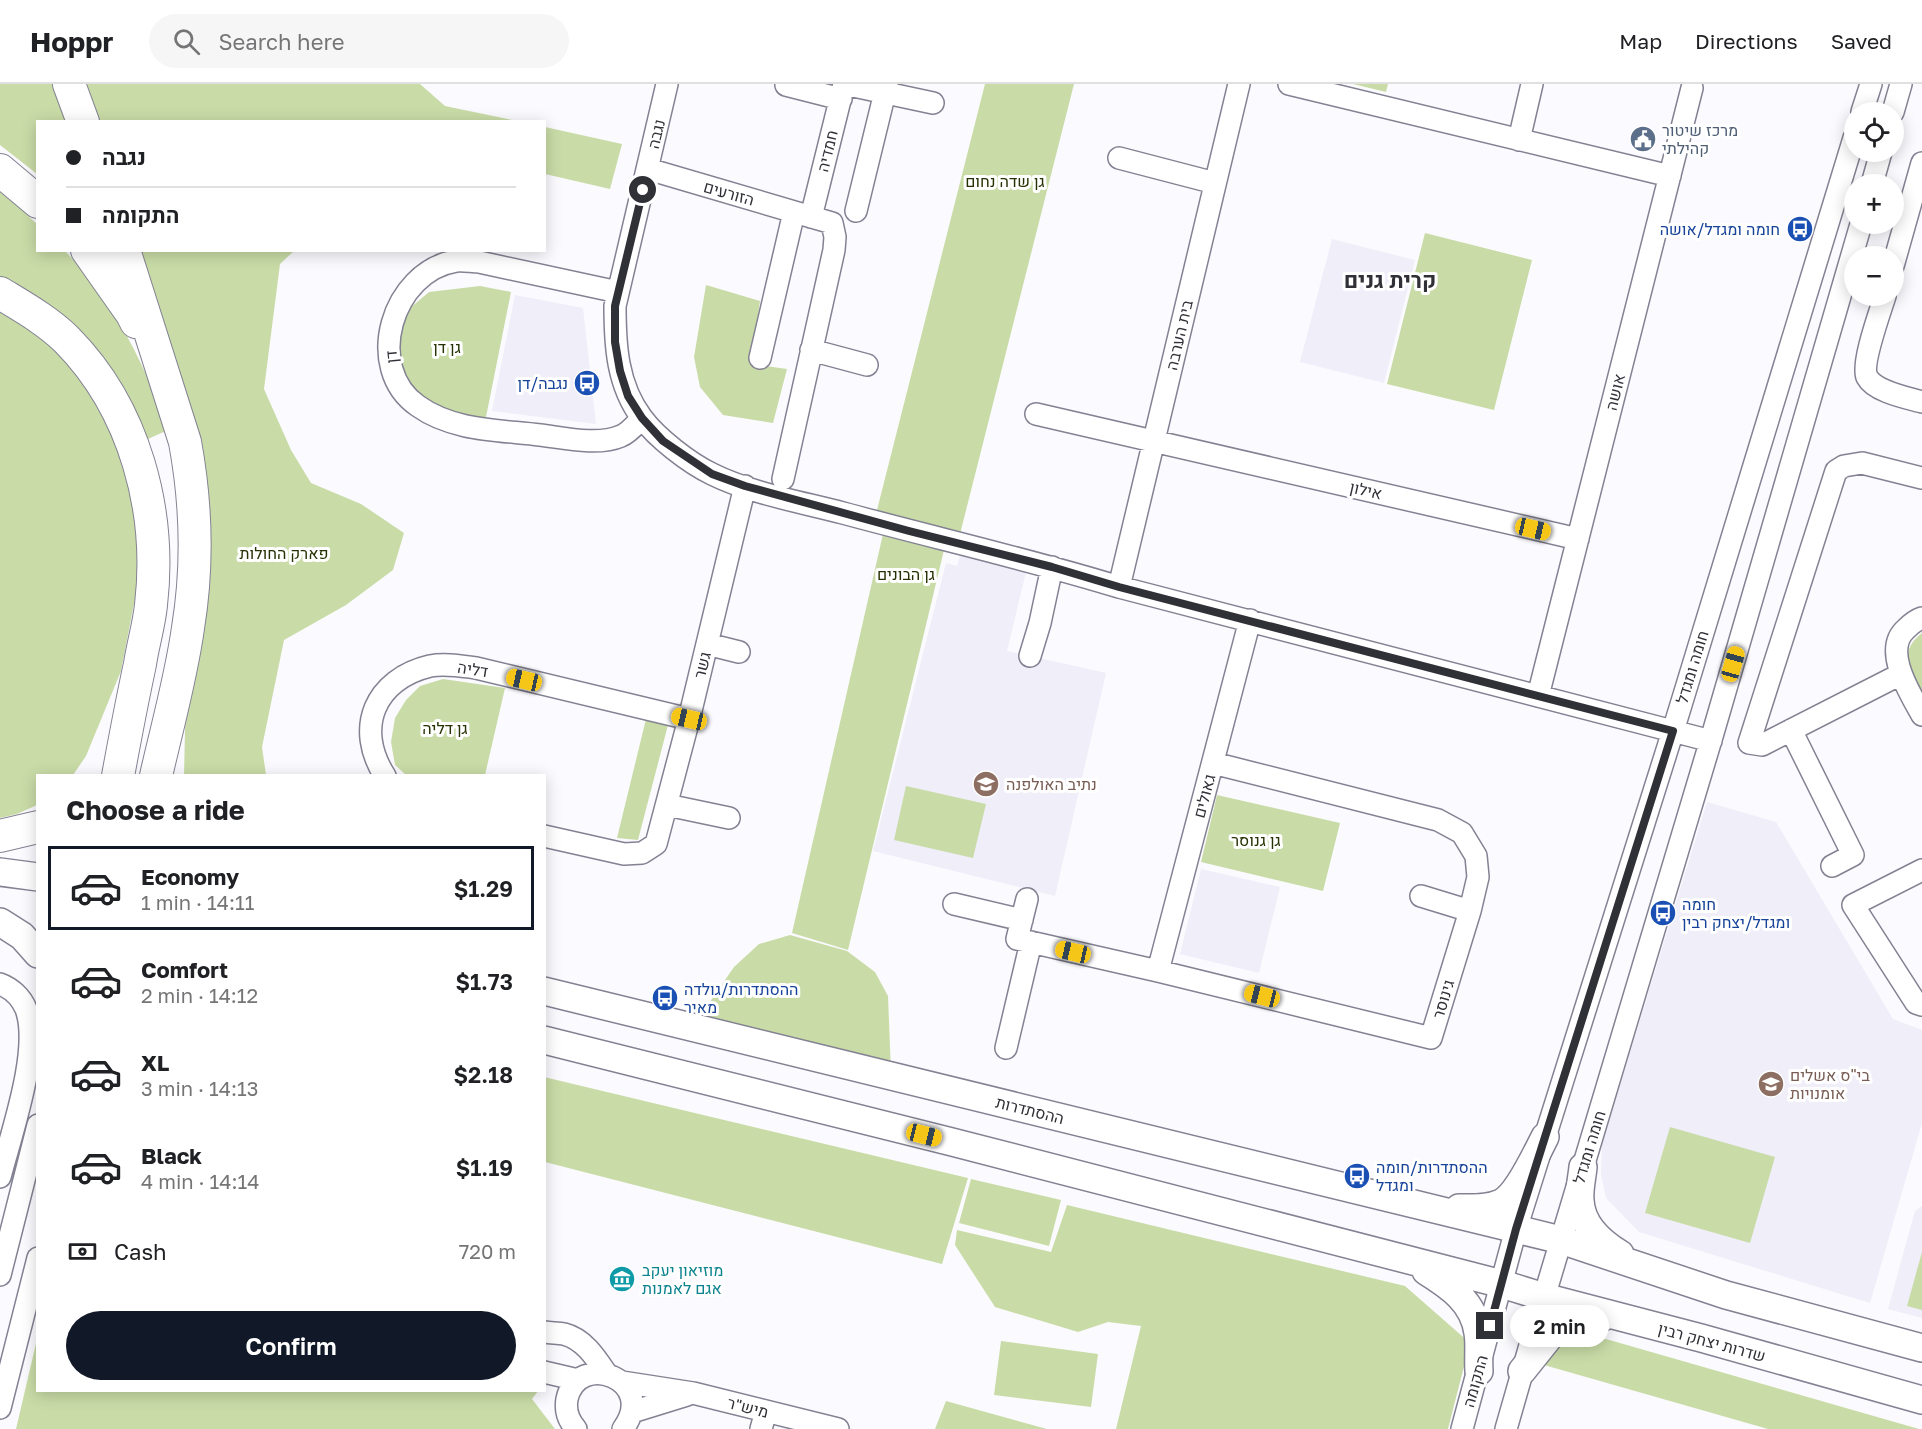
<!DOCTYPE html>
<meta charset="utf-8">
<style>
:root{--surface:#fff;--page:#f6f6f6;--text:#202124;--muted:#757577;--line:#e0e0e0;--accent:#111827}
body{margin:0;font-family:"Golos Text",Heebo,sans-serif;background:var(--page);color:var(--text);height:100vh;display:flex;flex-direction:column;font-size:22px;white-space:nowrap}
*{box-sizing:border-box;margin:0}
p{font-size:20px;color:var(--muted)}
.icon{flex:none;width:33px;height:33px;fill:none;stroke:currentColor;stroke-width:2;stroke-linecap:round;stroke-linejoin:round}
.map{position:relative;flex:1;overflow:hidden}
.drawer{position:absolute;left:36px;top:690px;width:510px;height:618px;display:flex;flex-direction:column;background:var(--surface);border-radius:0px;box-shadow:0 3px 15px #0003}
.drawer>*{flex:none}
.guide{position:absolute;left:36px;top:36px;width:510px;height:132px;border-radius:0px;box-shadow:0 3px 15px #0003;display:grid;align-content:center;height:132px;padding:0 30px;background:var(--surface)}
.tools{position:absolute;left:1844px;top:18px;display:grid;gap:12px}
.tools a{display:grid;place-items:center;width:60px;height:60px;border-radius:50%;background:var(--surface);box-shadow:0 3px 15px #0003;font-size:30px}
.end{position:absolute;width:27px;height:27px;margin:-14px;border:8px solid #303037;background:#fff;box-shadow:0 0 0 3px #fff}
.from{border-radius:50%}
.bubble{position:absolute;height:42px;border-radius:21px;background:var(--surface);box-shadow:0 3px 15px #0003;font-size:20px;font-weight:600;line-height:42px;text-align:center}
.car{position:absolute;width:18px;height:36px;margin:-18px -9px;border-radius:8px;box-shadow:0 0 4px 2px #0007;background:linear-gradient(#f5c518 24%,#345 0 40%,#f5c518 0 76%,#345 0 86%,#f5c518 0)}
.guide b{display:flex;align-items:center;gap:21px;height:57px;font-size:22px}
.guide b+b{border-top:2px solid var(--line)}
.guide i{width:15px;height:15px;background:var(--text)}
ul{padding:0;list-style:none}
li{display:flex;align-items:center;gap:18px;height:84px;margin:0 12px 9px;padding:0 18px;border:3px solid transparent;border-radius:0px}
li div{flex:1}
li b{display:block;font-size:22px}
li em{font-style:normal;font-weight:600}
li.on{border-color:var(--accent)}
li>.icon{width:54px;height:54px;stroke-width:1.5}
h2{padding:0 30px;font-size:27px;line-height:72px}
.pay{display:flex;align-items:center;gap:15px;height:66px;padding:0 30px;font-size:22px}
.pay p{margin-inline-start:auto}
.button{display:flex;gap:12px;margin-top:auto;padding:12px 30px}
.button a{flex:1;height:69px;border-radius:36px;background:var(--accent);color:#fff;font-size:24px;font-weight:600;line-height:69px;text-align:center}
header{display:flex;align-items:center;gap:36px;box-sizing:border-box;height:84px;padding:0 30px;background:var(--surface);border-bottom:2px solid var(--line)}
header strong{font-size:28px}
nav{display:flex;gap:33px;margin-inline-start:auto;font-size:21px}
.search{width:420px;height:54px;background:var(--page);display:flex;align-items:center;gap:15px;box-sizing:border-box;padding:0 21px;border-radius:33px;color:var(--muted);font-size:22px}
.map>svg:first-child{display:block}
.built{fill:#efeef9}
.green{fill:#c9dca7}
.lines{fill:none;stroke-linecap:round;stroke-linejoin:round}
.minor-casing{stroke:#838293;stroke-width:24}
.major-casing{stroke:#838293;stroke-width:30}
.highway-casing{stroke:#838293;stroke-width:34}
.minor{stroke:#fff;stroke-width:21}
.major{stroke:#fff;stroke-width:27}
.highway{stroke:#fff;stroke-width:32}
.route{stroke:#303037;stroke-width:8}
.labels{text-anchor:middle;stroke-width:6;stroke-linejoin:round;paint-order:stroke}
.service-label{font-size:16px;fill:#4e5e75;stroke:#fff;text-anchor:start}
.street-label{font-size:16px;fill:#303037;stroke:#fff}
.park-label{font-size:16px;fill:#263203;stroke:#fff}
.transit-label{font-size:16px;fill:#164399;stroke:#fff;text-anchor:start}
.education-label{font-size:16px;fill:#785e54;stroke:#fff;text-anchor:start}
.culture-label{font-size:16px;fill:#0d838f;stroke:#fff;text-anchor:start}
.district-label{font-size:22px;font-weight:bold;fill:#303037;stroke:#fff}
</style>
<header>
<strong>Hoppr</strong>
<div class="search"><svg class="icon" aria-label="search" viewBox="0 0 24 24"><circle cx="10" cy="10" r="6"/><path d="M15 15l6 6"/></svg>Search here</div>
<nav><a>Map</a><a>Directions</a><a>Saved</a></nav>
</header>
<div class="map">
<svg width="1922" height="1345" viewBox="0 0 1922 1345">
<rect width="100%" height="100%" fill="#fbfafe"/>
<!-- built -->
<path class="built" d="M1332,155l83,21 -31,123 -84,-21z
M515,211l68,13 13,116 -104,-13z
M960,471l66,17 -19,79 99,22 -51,223 -182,-45 73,-288 11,3z
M1707,718l69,20 117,197 29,11v93l-52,180 -231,-71 -33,-34 -5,-23 1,-31z
M1201,785l79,18 -21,86 -79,-19z
M1922,1122v112l-34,-9 27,-98z"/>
<!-- green -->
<path class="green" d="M0,0h52l14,37 -28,1 -1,52 -37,-29z
M79,0h341l25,22 72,15h-425z
M985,0h89l-114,450 -84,-20z
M1353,0h35l-2,8z
M545,43l77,17 -12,45 -65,-15z
M0,106l37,34 1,26 27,1c47,47 82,117 103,179l-20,9 -20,-36 -128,-123z
M1425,149l107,27 -38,150 -107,-26z
M136,167h158l-14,13 -16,125 27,61 20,33 50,21 43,29 -11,37 -47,35 -62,35 -22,107 4,28h-82l2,-84 21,-136z
M706,201l54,16 -9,63 36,5 -14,54 -50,-8 -23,-28 -6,-30z
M480,202l31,6 -26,130 -43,-9 -26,-14 -16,-25 -3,-44 13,-22 19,-16z
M0,210l49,32 78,127 12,99 -3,41 -15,78 -35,85 -13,19 -35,1 -1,29 -20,9 -17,4z
M883,450l61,16 -96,400 -56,-17z
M1922,549v62c-12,-23 -25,-43 0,-62z
M443,595l62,9 -20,87h-79l-11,-10 -4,-23 4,-24 11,-18 14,-14z
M646,635l22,6 -30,115 -21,-2z
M906,702l80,18 -13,54 -79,-18z
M1217,711l123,28 -17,68 -122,-29z
M790,851l57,16 28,21 13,24 3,76 -195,-50 38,-55 25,-23z
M544,993l424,101 -26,86 -397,-102z
M1670,1043l105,30 -25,86 -105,-30z
M971,1095l90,21 -12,46 -90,-23z
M1067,1121l338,81 65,57 -22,86h-332l25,-103 -33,-4 -30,10 -83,-25 -40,-62 2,-15 94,22z
M1922,1168v58l-15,-4z
M1573,1254l33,1 313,90h-151l-231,-66 18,-24z
M37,1255l1,51 500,1 -6,8 23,30h-539z
M1001,1257l97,13 -7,53 -97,-12z
M946,1317l101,28h-112z"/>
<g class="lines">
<defs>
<path id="minor" d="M667,0l-52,222c0,39 2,79 27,112 15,20 47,45 70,56 38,19 89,28 131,39 92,25 185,46 276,74l592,154
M844,0l89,19
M1289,0l381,92
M786,1l55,14
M1862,28l9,-28
M1893,28l8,-28
M1519,56l13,-56
M1119,74l96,25
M648,85l184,54 3,14 -1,13 -51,229
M1872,100l9,-32
M856,127l31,-127
M811,133l33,-133
M1893,182l29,-103
M618,208l-139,-30c-7,0 -16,-2 -23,-1 -64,10 -93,107 -38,145 35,25 81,24 122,29 24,3 58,11 81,1 8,-3 15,-12 21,-18
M1885,212c-5,16 -24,68 -18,81 8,15 41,21 55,25
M811,266l56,15
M760,274l34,-146
M1036,330l542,125
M1119,503l120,-503
M1922,534c-6,2 -11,6 -16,11 -24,21 4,64 16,86
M707,560l32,8
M1030,572l10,-33 12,-56
M1901,590l-139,71 -13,-2 87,-272 8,-5 18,-3 60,15
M1538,612l154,-608
M1791,646l62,125 -21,11
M385,692c-31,-48 -10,-97 45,-110 15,-3 31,0 46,2l213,51
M667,721l62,13
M544,752l80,18 18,-1 14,-9 33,-125 56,-233
M1922,786l-69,35 63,98 6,2
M1421,812l49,15
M1027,815l-10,40 141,32 273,67 39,-127 8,-34 -2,-21 -14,-23 -24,-13 -225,-57
M954,820l68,16
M1158,887l92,-351
M0,900c11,4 21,13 26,25 15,41 -15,125 -26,168
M1006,964l25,-106
M0,1191l38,-150
M544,1248c7,1 14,1 20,2 20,5 32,24 42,39
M544,1288l34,8
M622,1298l71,11 145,36
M0,1324l38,-150
M632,1328l55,-17
M576,1345c-8,-9 -11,-19 -9,-30 11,-50 92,-19 56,30
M761,1345l5,-18
M1462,1345l54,-200 157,-498 181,-593
M1506,1345l33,-115 174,-581 148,-509"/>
<path id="major" d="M0,788l38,5
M0,838l22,14 16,18
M544,907l972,238 45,11 165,55 196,53
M544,956l408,102 550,142 42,13 157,41 221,62
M1583,1083c-1,11 -4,22 -3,33 1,25 20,42 40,54
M1459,1124c14,0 29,1 42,-5 17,-8 35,-49 44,-66
M1426,1187c24,15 48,31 52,62 2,12 0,25 1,38
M1522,1287l32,-40 16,-10 33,-4"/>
<path id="highway" d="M69,0l14,38
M0,86l38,32
M87,166l45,64 4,8
M124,166l61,192c11,60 13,125 3,186 -7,50 -21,99 -32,148
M0,209c23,14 48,28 67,47 68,69 95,171 84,265 -2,20 -8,39 -11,59 -8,37 -15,74 -22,112
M0,752l38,-9"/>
</defs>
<!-- minor casing -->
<use href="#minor" class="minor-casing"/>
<!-- major casing -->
<use href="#major" class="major-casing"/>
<!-- highway casing -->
<use href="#highway" class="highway-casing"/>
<!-- minor -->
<use href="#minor" class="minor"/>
<!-- major -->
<use href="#major" class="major"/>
<!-- highway -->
<use href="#highway" class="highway"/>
</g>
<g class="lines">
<!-- route -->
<path class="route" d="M643,106l-28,116v36l5,29 8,25 14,22 21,23 49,33 33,12 164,45 143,36 67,20 554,144 -157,498 -26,97"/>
</g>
<!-- icons -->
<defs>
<symbol id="civic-disc" viewBox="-11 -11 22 22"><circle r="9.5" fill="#5c6f8a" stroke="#fff"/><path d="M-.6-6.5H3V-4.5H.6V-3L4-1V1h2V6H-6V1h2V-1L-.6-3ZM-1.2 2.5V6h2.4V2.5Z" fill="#fff"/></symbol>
<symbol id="bus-disc" viewBox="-11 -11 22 22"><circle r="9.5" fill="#1a4fb4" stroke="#fff"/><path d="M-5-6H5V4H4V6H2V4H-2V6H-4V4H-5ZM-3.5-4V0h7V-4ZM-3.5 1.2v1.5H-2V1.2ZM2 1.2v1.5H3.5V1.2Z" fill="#fff"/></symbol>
<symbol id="school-disc" viewBox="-11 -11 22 22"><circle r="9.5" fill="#8d6e63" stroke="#fff"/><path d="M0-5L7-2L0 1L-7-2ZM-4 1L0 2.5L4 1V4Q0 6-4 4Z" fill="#fff"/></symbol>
<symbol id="museum-disc" viewBox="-11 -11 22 22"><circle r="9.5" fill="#0f9aa8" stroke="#fff"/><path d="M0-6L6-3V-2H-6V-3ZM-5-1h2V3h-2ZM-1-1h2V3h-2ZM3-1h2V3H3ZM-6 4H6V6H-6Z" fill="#fff"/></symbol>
</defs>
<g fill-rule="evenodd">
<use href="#civic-disc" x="1628" y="40" width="30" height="30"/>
<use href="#bus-disc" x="1785" y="130" width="30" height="30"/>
<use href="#bus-disc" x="572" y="284" width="30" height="30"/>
<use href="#school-disc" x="971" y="685" width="30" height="30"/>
<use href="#bus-disc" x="1648" y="814" width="30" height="30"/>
<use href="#bus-disc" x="650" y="899" width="30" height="30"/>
<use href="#school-disc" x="1756" y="985" width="30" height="30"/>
<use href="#bus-disc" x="1342" y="1077" width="30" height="30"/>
<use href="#museum-disc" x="607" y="1180" width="30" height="30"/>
</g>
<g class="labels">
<!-- service labels -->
<g class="service-label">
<text x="1662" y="52">מרכז שיטור<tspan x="1662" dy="18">קהילתי</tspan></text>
</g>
<!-- street labels -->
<g class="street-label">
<text transform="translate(656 50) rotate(-77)" y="6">נגבה</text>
<text transform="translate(827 67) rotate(-76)" y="6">חמדיה</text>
<text transform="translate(729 109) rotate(16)" y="6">הזורעים</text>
<text transform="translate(1179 251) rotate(-77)" y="6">בית הערבה</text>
<text transform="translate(391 273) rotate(-96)" y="6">דן</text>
<text transform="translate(1615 308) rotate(-76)" y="6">אושה</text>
<text transform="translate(1366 406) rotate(13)" y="6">אילון</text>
<text transform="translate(702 581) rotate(-76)" y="6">גשר</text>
<text transform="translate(1692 583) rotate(-73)" y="6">חומה ומגדל</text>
<text transform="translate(473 585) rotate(9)" y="6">דליה</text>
<text transform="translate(1204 712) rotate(-75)" y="6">גאולים</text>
<text transform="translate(1443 915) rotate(-73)" y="6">גינוסר</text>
<text transform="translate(1030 1026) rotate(14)" y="6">ההסתדרות</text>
<text transform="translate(1589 1063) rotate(-73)" y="6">חומה ומגדל</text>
<text transform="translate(1712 1258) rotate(15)" y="6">שדרות יצחק רבין</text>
<text transform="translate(1475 1297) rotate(-74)" y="6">התקומה</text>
<text transform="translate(748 1323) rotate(14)" y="6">מיש"ר</text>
</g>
<!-- park labels -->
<g class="park-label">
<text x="1005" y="103">גן שדה נחום</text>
<text x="447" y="269">גן דן</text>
<text x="284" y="475">פארק החולות</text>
<text x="906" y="496">גן הבונים</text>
<text x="445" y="650">גן דליה</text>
<text x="1256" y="762">גן גנוסר</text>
</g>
<!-- transit labels -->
<g class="transit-label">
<text x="1780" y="151" text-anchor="end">חומה ומגדל/אושה</text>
<text x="568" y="305" text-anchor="end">נגבה/דן</text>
<text x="1682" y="826">חומה<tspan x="1682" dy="18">ומגדל/יצחק רבין</tspan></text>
<text x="684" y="911">ההסתדרות/גולדה<tspan x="684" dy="18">מאיר</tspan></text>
<text x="1376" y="1089">ההסתדרות/חומה<tspan x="1376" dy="18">ומגדל</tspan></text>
</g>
<!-- education labels -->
<g class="education-label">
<text x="1006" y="706">נתיב האולפנה</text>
<text x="1790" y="997">בי"ס אשלים<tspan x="1790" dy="18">אומנויות</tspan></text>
</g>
<!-- culture labels -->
<g class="culture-label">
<text x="642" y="1192">מוזיאון יעקב<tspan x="642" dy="18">אגם לאמנות</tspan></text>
</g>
<!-- district labels -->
<g class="district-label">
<text x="1390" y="204">קרית גנים</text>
</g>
</g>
</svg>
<div class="tools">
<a><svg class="icon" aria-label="locate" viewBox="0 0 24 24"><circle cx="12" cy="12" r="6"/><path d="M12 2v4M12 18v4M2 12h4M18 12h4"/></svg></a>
<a>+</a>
<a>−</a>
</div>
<i class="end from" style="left:643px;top:106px"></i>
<i class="end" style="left:1490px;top:1242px"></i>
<div class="bubble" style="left:1510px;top:1221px;width:99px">2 min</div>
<i class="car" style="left:1533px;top:445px;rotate:103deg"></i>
<i class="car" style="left:1733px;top:580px;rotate:16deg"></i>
<i class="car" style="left:524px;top:596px;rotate:283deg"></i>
<i class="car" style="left:689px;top:635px;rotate:283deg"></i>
<i class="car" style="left:1073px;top:868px;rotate:283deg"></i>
<i class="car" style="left:1262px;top:912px;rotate:284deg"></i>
<i class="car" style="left:924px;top:1051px;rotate:104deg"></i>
<div class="guide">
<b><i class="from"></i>נגבה</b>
<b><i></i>התקומה</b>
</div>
<section class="drawer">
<h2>Choose a ride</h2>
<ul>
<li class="on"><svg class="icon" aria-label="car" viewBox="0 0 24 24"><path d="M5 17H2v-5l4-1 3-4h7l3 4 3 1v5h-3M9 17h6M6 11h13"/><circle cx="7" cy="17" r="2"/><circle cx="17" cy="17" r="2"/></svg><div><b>Economy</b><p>1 min · 14:11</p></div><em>$1.29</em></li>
<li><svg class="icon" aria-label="car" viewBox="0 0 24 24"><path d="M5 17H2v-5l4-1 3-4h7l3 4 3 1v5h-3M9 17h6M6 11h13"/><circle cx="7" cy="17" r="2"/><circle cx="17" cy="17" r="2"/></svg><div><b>Comfort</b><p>2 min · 14:12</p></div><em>$1.73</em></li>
<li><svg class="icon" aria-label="car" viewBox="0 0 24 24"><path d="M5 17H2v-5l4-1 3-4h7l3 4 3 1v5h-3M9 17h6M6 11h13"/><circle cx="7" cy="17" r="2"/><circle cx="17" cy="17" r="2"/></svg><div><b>XL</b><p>3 min · 14:13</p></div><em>$2.18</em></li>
<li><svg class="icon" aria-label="car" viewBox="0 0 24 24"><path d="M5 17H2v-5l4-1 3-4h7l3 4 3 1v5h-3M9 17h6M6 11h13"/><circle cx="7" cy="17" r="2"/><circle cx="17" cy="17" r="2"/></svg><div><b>Black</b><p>4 min · 14:14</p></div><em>$1.19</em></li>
</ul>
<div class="pay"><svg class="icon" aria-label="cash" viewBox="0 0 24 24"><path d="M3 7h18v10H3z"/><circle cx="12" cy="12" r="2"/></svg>Cash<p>720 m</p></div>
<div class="button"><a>Confirm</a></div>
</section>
</div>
